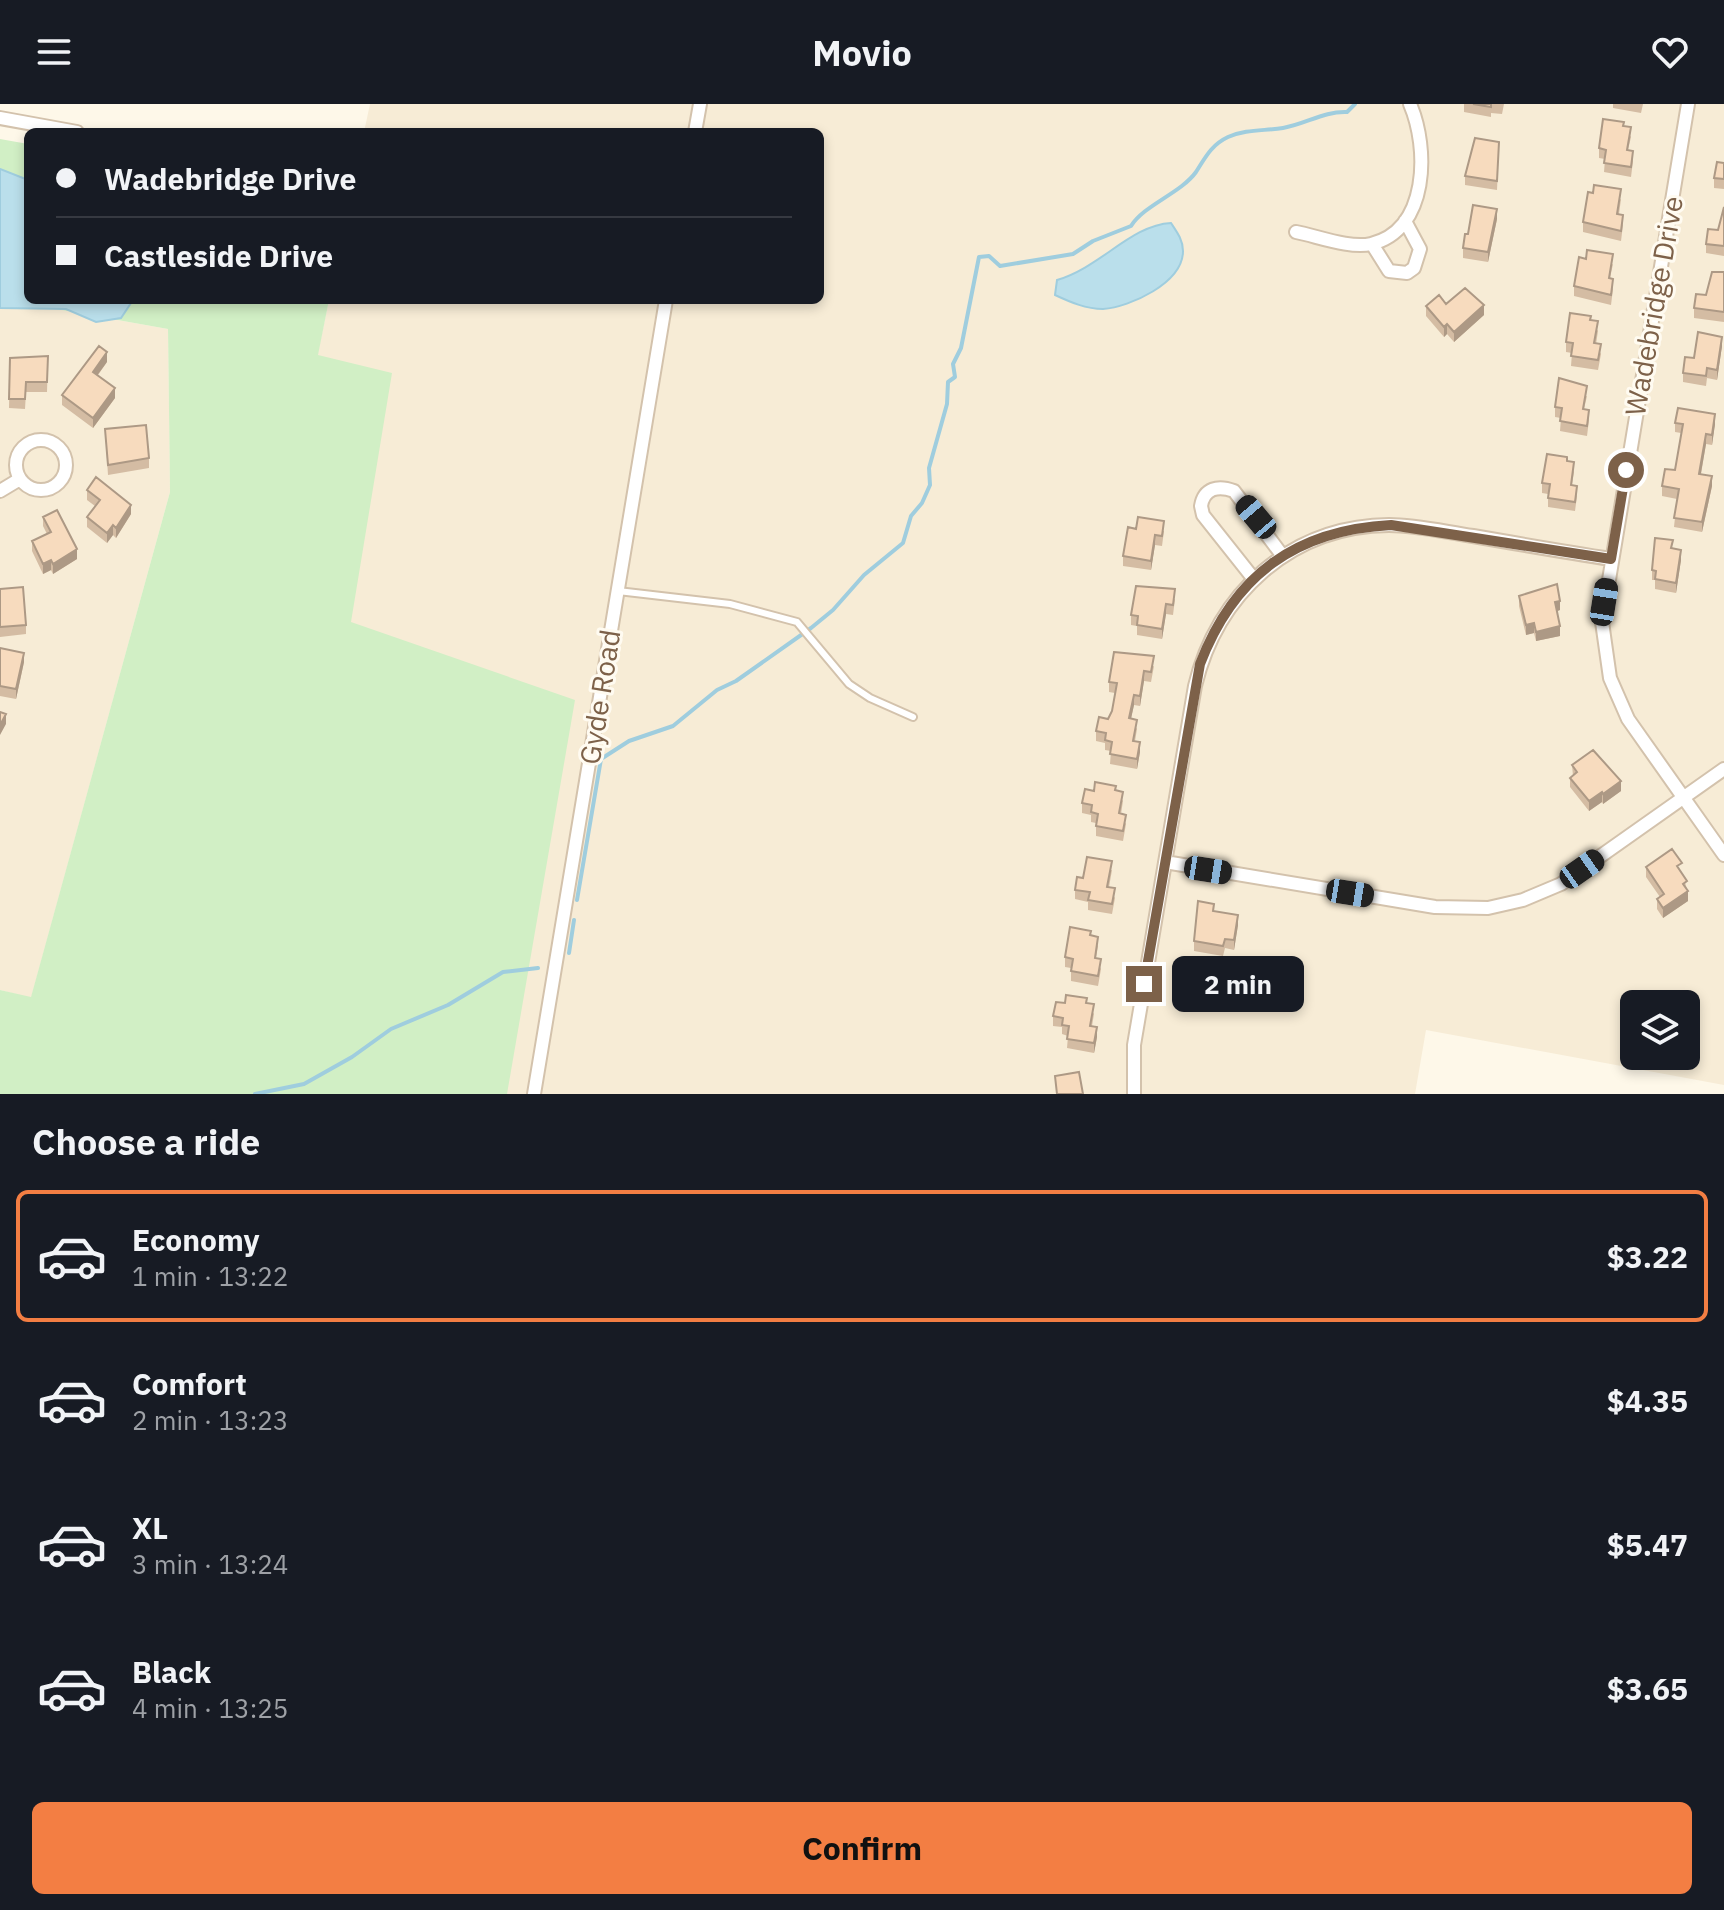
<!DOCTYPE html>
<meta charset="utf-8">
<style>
:root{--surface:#171b24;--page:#242831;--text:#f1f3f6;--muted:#9ea1a6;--line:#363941;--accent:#f37e43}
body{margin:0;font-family:"IBM Plex Sans",sans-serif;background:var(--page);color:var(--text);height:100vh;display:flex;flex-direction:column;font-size:30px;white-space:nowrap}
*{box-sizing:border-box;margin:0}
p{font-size:26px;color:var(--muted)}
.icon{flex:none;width:44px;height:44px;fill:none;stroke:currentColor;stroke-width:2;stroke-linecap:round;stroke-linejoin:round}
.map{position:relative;height:990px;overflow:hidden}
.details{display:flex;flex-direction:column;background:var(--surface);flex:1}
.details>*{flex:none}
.banner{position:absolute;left:24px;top:24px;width:800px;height:176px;border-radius:12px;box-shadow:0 4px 12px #0003;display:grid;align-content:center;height:176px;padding:0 32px;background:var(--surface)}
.controls{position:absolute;left:1620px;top:886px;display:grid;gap:16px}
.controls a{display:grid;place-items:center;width:80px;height:80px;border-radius:12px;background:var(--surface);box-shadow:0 4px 12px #0003;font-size:40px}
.end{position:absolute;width:36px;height:36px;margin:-18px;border:10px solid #7d6149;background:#fff;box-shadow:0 0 0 4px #fff}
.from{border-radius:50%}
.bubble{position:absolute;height:56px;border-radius:12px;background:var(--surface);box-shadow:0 4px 12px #0003;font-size:26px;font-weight:700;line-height:56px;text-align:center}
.car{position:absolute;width:24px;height:48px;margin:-24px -12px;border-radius:10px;box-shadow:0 0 6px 2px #0007;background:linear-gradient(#222 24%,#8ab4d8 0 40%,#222 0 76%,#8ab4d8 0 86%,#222 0)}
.banner b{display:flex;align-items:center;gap:28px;height:76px;font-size:30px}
.banner b+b{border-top:2px solid var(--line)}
.banner i{width:20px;height:20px;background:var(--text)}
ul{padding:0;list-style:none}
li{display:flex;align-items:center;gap:24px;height:132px;margin:0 16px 12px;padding:0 16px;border:4px solid transparent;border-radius:12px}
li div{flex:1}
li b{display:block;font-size:30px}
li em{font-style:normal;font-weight:700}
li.active{border-color:var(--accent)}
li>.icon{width:72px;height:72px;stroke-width:1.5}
h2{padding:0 32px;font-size:36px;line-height:96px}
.cta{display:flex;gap:16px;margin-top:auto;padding:16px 32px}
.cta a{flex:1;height:92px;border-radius:12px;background:var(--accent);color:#111;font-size:32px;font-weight:700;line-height:92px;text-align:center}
header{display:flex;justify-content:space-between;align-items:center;height:104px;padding:0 32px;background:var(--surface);font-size:36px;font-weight:700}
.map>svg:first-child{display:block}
.residential{fill:#f7ecd6;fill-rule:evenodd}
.green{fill:#d1efc5}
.water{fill:#badfeb;stroke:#9fcdde;stroke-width:2}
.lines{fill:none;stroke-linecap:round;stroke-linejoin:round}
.stream{stroke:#9fcdde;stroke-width:4}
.service-casing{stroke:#d3c2ac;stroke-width:10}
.minor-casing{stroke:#d3c2ac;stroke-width:16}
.service{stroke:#fff;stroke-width:6}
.minor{stroke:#fff;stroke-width:12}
.wall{fill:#d4bca3}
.shaded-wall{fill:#ad9985}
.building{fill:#f7dbbe;stroke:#ad9985;stroke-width:2}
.route{stroke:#7d6149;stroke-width:10}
.labels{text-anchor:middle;stroke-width:6;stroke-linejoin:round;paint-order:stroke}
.street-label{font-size:28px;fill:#7d6149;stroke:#fffbf1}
</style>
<header><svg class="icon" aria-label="menu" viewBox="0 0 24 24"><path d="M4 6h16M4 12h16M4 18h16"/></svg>Movio<svg class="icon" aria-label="heart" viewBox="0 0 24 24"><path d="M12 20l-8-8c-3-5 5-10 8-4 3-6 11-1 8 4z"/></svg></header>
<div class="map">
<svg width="1724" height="990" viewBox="0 0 1724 990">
<rect width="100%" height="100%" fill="#fef8e9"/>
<!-- residential -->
<path class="residential" d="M370,0h1354v981l-298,-55 -11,64h-1335l174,-438 75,-356h491v-168h-456zM1634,900h52v52h-52z
M0,195l168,30 2,163 -139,506 -31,-8z"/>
<!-- green -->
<path class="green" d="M0,35l28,5v156h301l-11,55 74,18 -41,249 224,78 -68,394h-507v-104l31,7 139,-505 -2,-163 -168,-30z"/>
<!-- water -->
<path class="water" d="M0,65l28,11v120h105l-12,18 -25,4 -30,-13 -66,-1z
M1171,119c6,9 12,17 12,28 0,32 -53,56 -80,58 -17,0 -33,-7 -48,-14l2,-15c44,-13 74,-55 114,-57z"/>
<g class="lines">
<!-- stream -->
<path class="stream" d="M577,796l24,-141 28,-18 44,-15 44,-36 19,-9 75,-53 22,-18 31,-35 39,-32 8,-27 11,-13 8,-18 -1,-17 18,-64 1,-22 7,-5 -2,-13 8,-16 18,-91 10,-1 11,10 73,-12 20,-13 38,-15c13,-21 50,-33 65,-54 9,-14 15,-27 32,-35 18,-8 36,-6 55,-9 23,-4 41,-17 64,-16l8,-8
M569,849l5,-33
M255,990l49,-10 48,-27 39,-28 57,-24 55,-33 35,-4"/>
<defs>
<path id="service" d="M618,487l112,13 67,18 52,62 21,14 43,19"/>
<path id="minor" d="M1688,0l-86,518 8,56 18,41 96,136
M0,14l77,14
M695,28l5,-28
M1296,128c21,4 54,17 75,12 58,-14 58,-96 39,-140
M1372,140l17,27 18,2 7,-5 6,-19 -15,-28
M16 361a25 25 0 1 1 50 0a25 25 0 1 1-50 0Z
M0,387l20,-12
M1253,474l-50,-63 -2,-9c3,-18 17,-21 33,-15l48,64
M1165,758l270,45 53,1 35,-8 38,-16 163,-115
M534,990l132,-794
M1134,990v-49l61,-359c22,-92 95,-160 194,-161 28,0 56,7 84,11 46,8 92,16 138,23"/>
</defs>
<!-- service casing -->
<use href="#service" class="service-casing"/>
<!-- minor casing -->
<use href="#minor" class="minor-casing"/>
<!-- service -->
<use href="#service" class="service"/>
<!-- minor -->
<use href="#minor" class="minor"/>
</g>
<!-- wall -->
<path class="wall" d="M1464,0h40l-2,10 -11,-1v4l-27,-5z
M1613,0h30l-2,9 -28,-5z
M1624,22l7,11 -3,13 5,11 -2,16 -27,-5 1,-13 -6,-1v-10z
M1499,38l-2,48 -32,-5v-9z
M1724,59v26l-10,-1v-10z
M1621,95l-2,15 4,11 -2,16 -38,-9v-10z
M1724,103v49l-18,-3v-9l12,-14z
M1497,115l-9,43 -25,-4v-10l5,-14z
M1613,160l-3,14 3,11 -2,16 -37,-9v-10z
M1724,168v50l-30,-4v-10l12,-13z
M1446,200l38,11 -30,27 -7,-8 -3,3 -18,-21v-10z
M1591,216l7,11 -2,13 5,10 -3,16 -27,-4 1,-13 -6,-1v-10z
M1722,242l-5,34 -10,-2 -1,8 -23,-4v-9l11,-15z
M48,252l-1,36h-21l-1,17 -16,-1 1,-50z
M107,258l-9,13 17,23 -22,30 -31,-23v-10z
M1587,292l-3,13 5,11 -2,16 -27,-5 1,-13 -6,-1v-10z
M1675,319l40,1 -3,21 -6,-1 -5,30 11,12 -10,46 -28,-5 3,-28 -15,-3v-10l13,-16 6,-37 -6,-1z
M105,325l44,29v10l-41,7z
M1567,357l7,11 -2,13 5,11 -2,15 -27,-4v-13l-6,-1v-10z
M87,386l44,24 -15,24 -3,-3 -6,8 -20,-16v-10l8,-11 -8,-6z
M43,413l34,42 -24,15 -2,-4 -8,4 -11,-23v-10l15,-7 -4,-8z
M1128,423l36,4 -2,15 -7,-1 -4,25 -28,-4v-10z
M1673,444l8,12 -5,33 -21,-4v-9h-3v-10z
M0,485l26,36v9l-26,3z
M1519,492l41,14 -3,1 3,25 -24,5 -2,-8 -8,2 -7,-29z
M1175,495l-2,16 -7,-1 -4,25 -25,-4v-9l-6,-1v-10z
M0,544l24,14 -8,37 -16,-3z
M1154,562l-3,16 -7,-1 -4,25 -6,-1 -3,13 6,11 -2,12 5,11 -3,17 -27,-5 1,-13 -6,-1v-7l-9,-2v-10l12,-12 4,-8 3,-18 -6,-1v-10z
M1572,661l49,26 -18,13 -1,-2 -13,9 -19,-24v-9l3,-2z
M1116,686l7,11 -2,13 5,10 -3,17 -27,-5v-13l-5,-1v-7l-9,-2v-10l12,-12z
M1646,763l36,6 5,16 1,12 -25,17 -6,-9v-10l3,-2 -14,-20z
M1112,766l-3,17 6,11 -3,16 -24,-4v-8l-13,-3v-9l8,-12z
M1214,807l24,14 -4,25 -9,-2 -2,8 -29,-5v-10z
M1091,831l7,11 -2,12 5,11 -3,17 -27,-5v-13l-6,-1v-10z
M1065,899h22l7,11 -2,12 5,11 -3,16 -27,-5 1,-12 -6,-2v-7l-9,-1v-10z"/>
<!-- shaded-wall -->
<path class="shaded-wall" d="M1497,105v10l-9,43v-10z
M1484,201v10l-30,27v-10z
M1447,220v10l-3,3v-10z
M1722,233v9l-5,34v-10z
M107,248v10l-14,19v-9z
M115,284v10l-22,30v-10z
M1715,310v10l-3,21v-10z
M1706,330v10l-7,40v-10z
M1712,372v10l-10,46v-10z
M131,401v9l-15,24v-10z
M113,421v10l-6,8v-10z
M1155,431v10l-4,25v-9z
M77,445v10l-24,15v-10z
M1681,446v10l-5,33v-10z
M51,456v10l-8,4v-10z
M1560,497v9l-5,2v-10z
M1166,500v10l-4,25v-10z
M1534,519v10l-8,2v-10z
M1560,522v10l-24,5v-9z
M24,549v9l-8,37v-10z
M1144,567v10l-4,25v-10z
M1134,591v10l-5,23v-10z
M6,610v10l-6,11v-10z
M1140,638v10l-3,17v-10z
M1621,677v10l-18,13v-10z
M1602,688v10l-13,9v-10z
M1688,787v10l-25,17v-10z
M1238,811v10l-4,25v-10z
M1097,923v10l-3,16v-10z"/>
<!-- building -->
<path class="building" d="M1473,0h18v3z
M1603,15l21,3 -1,4 8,1 -4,23 6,1 -2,16 -27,-4 2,-13 -7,-2z
M1475,34l24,4 -2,39 -32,-5z
M1717,58l7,1v16l-10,-1z
M1594,81l27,4 -4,25 6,1 -2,16 -38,-9 5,-30 5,1z
M1473,101l24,4 -9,43 -25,-4 2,-14h3z
M1724,103v39l-18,-2 2,-15 10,1z
M1587,146l26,4 -4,24 4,1 -2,16 -37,-9 5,-29 7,2z
M1712,168h12v40l-30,-4 2,-14 10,1z
M1465,184l19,17 -30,27 -7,-8 -3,3 -18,-21 13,-11 7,9z
M1570,209l21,3 -1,4 8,1 -4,22 7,1 -3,16 -27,-4 2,-13 -7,-1z
M1698,228l24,5 -5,33 -10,-2 -1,8 -23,-3 2,-16 9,1z
M99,242l8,6 -14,20 22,16 -22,30 -31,-23z
M48,252l-1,26h-21l-1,17h-16l1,-41z
M1559,274l28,8 -4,23 6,1 -2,16 -27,-5 2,-13 -7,-1z
M1678,304l37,6 -3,21 -6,-1 -7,40 13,2 -10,46 -28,-4 5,-29 -17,-3 3,-17 10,1 8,-46 -8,-1z
M146,321l3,33 -41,7 -3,-36z
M1547,350l20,3v4l7,1 -3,23 6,1 -2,16 -27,-4 2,-14 -8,-1z
M96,373l35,28 -15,23 -3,-3 -6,8 -20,-16 13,-17 -13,-10z
M57,406l20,39 -24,15 -2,-4 -8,4 -11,-23 19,-9 -8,-15z
M1138,413l26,4 -2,15 -7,-1 -4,26 -28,-5 5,-29 8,2z
M1655,434l18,2 -2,8 10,2 -5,33 -21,-4 1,-8 -4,-1z
M1557,480l3,17 -5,1 5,24 -24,6 -2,-9 -8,2 -7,-29z
M1136,482l39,3 -2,16 -7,-1 -4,25 -25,-4 1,-9 -7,-1z
M23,483l3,38 -26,2v-38z
M0,544l24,5 -8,36 -16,-3z
M1114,548l40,4 -3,16 -7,-1 -4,25 -6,-1 -5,23 8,2 -4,21 7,1 -3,17 -27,-5 2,-12 -7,-2 1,-7 -10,-2 3,-14 9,2 4,-8 5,-28 -8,-1z
M0,608l6,2 -6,11z
M1593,646l28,31 -18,13 -1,-2 -13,9 -19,-23 7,-6 -5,-7z
M1095,678l21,4 -1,4 8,2 -4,21 7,2 -3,16 -27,-5 2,-12 -7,-2 1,-7 -10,-2 3,-14 9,2z
M1672,745l10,14 -5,3 10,15 -4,3 5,7 -25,17 -6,-9 7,-5 -18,-27z
M1087,753l25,4 -5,26 8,1 -3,16 -24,-4 2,-8 -15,-2 2,-13 6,1z
M1198,797l16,3 -1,7 25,4 -4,25 -9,-1 -2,7 -29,-5z
M1070,823l21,4 -1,4 8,2 -3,21 6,1 -3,17 -27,-5 2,-12 -8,-2z
M1066,891l21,3 -1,5 8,1 -4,22 7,1 -3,16 -27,-4 2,-13 -7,-1 1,-7 -10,-2 3,-14 9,1z
M1079,968l4,22h-26l-2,-18z"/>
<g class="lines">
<!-- route -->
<path class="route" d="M1144,880l56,-320c34,-89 96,-134 191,-139l220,34 15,-89"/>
</g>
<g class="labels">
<!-- street labels -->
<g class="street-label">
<text transform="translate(1654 202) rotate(-80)" y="10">Wadebridge Drive</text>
<text transform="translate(600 593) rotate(-81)" y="10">Gyde Road</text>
</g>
</g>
</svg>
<div class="controls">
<a><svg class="icon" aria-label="layers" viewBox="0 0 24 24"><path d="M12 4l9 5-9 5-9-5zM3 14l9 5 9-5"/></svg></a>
</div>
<i class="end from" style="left:1626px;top:366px"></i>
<i class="end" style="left:1144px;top:880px"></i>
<div class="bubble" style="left:1172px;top:852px;width:132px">2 min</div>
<i class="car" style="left:1256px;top:413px;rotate:320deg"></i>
<i class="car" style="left:1604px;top:498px;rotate:9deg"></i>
<i class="car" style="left:1582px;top:765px;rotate:55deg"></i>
<i class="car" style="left:1208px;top:766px;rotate:99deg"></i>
<i class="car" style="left:1350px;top:789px;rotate:99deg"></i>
<div class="banner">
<b><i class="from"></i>Wadebridge Drive</b>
<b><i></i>Castleside Drive</b>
</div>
</div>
<section class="details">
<h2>Choose a ride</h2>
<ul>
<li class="active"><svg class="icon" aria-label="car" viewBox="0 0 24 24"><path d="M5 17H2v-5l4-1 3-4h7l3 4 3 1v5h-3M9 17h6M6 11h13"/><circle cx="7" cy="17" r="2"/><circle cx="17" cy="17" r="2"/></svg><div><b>Economy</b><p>1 min · 13:22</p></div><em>$3.22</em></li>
<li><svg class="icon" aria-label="car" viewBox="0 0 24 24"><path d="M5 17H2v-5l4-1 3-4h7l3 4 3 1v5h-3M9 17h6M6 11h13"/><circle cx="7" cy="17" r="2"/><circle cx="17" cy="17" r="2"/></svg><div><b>Comfort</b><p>2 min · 13:23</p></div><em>$4.35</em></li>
<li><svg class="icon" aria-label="car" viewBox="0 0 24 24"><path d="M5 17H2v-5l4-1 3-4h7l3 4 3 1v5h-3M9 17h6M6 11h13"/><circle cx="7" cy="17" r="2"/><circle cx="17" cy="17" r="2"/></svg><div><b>XL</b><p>3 min · 13:24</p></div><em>$5.47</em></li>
<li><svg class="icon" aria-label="car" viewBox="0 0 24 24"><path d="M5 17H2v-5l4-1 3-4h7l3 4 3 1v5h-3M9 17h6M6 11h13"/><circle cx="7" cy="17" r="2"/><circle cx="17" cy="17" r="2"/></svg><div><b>Black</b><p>4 min · 13:25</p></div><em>$3.65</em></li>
</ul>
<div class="cta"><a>Confirm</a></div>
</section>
